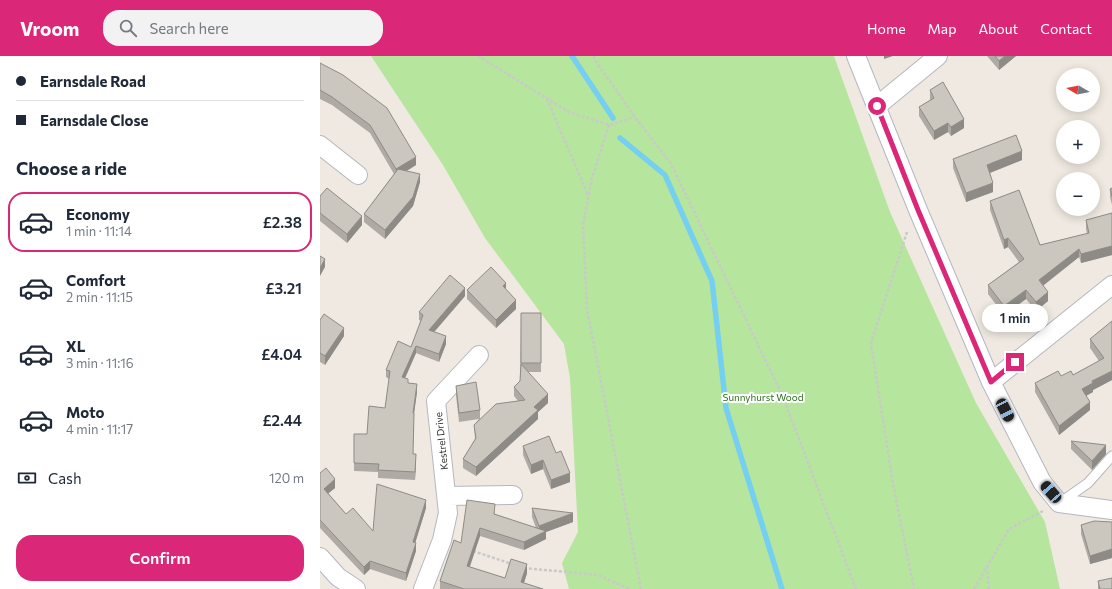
<!DOCTYPE html>
<meta charset="utf-8">
<style>
:root{--surface:#fff;--page:#f2f2f3;--text:#1f2937;--muted:#747a83;--line:#e0e1e3;--accent:#db2777}
body{margin:0;font-family:Commissioner,sans-serif;background:var(--page);color:var(--text);height:100vh;display:flex;flex-direction:column;font-size:15px;white-space:nowrap}
*{box-sizing:border-box;margin:0}
p{font-size:13px;color:var(--muted)}
.icon{flex:none;width:22px;height:22px;fill:none;stroke:currentColor;stroke-width:2;stroke-linecap:round;stroke-linejoin:round}
.map{position:relative;flex:1;overflow:hidden}
.drawer{display:flex;flex-direction:column;background:var(--surface);width:320px}
.drawer>*{flex:none}
.hud{display:grid;align-content:center;height:88px;padding:0 16px;background:var(--surface)}
.needle{width:26px;rotate:280deg}
.controls{position:absolute;left:736px;top:12px;display:grid;gap:8px}
.controls a{display:grid;place-items:center;width:44px;height:44px;border-radius:50%;background:var(--surface);box-shadow:0 2px 10px #0003;font-size:20px}
.end{position:absolute;width:18px;height:18px;margin:-9px;border:5px solid #db2777;background:#fff;box-shadow:0 0 0 2px #fff}
.from{border-radius:50%}
.bubble{position:absolute;height:28px;border-radius:14px;background:var(--surface);box-shadow:0 2px 10px #0003;font-size:13px;font-weight:600;line-height:28px;text-align:center}
.car{position:absolute;width:12px;height:24px;margin:-12px -6px;border-radius:5px;box-shadow:0 0 3px 1px #0007;background:linear-gradient(#222 24%,#8ab4d8 0 40%,#222 0 76%,#8ab4d8 0 86%,#222 0)}
.hud b{display:flex;align-items:center;gap:14px;height:38px;font-size:15px}
.hud b+b{border-top:1px solid var(--line)}
.hud i{width:10px;height:10px;background:var(--text)}
ul{padding:0;list-style:none}
li{display:flex;align-items:center;gap:12px;height:60px;margin:0 8px 6px;padding:0 8px;border:2px solid transparent;border-radius:16px}
li div{flex:1}
li b{display:block;font-size:15px}
li em{font-style:normal;font-weight:600}
li.current{border-color:var(--accent)}
li>.icon{width:36px;height:36px;stroke-width:1.5}
h2{padding:0 16px;font-size:18px;line-height:48px}
.pay{display:flex;align-items:center;gap:10px;height:44px;padding:0 16px;font-size:15px}
.pay p{margin-inline-start:auto}
.primary-button{display:flex;gap:8px;margin-top:auto;padding:8px 16px}
.primary-button a{flex:1;height:46px;border-radius:16px;background:var(--accent);color:#fff;font-size:16px;font-weight:600;line-height:46px;text-align:center}
header{display:flex;align-items:center;gap:24px;box-sizing:border-box;height:56px;padding:0 20px;background:var(--accent);color:#fff}
header strong{font-size:19px}
nav{display:flex;gap:22px;margin-inline-start:auto;font-size:14px}
.search{width:280px;height:36px;background:var(--page);display:flex;align-items:center;gap:10px;box-sizing:border-box;padding:0 14px;border-radius:16px;color:var(--muted);font-size:15px}
main{display:flex;flex:1;min-height:0}
.map>svg:first-child{display:block}
.green{fill:#b6e59e}
.lines{fill:none;stroke-linecap:round;stroke-linejoin:round}
.stream{stroke:#75cff0;stroke-width:5.5}
.service-casing{stroke:#b4b7c1;stroke-width:11}
.minor-casing{stroke:#b4b7c1;stroke-width:20}
.path{stroke:#c9c9c9;stroke-width:2.5;stroke-dasharray:3 2;stroke-linecap:butt}
.service{stroke:#fff;stroke-width:9}
.minor{stroke:#fff;stroke-width:18}
.wall{fill:#afaba4}
.shaded-wall{fill:#8e8b86}
.building{fill:#cbc7bf;stroke:#8e8b86}
.route{stroke:#db2777;stroke-width:5}
.labels{text-anchor:middle;stroke-width:4;stroke-linejoin:round;paint-order:stroke}
.park-label{font-size:10px;fill:#2c6e1b;stroke:#fff}
.street-label{font-size:10px;fill:#2e2e2e;stroke:#fff}
</style>
<header>
<strong>Vroom</strong>
<div class="search"><svg class="icon" aria-label="search" viewBox="0 0 24 24"><circle cx="10" cy="10" r="6"/><path d="M15 15l6 6"/></svg>Search here</div>
<nav><a>Home</a><a>Map</a><a>About</a><a>Contact</a></nav>
</header>
<main>
<section class="drawer">
<div class="hud">
<b><i class="from"></i>Earnsdale Road</b>
<b><i></i>Earnsdale Close</b>
</div>
<h2>Choose a ride</h2>
<ul>
<li class="current"><svg class="icon" aria-label="car" viewBox="0 0 24 24"><path d="M5 17H2v-5l4-1 3-4h7l3 4 3 1v5h-3M9 17h6M6 11h13"/><circle cx="7" cy="17" r="2"/><circle cx="17" cy="17" r="2"/></svg><div><b>Economy</b><p>1 min · 11:14</p></div><em>£2.38</em></li>
<li><svg class="icon" aria-label="car" viewBox="0 0 24 24"><path d="M5 17H2v-5l4-1 3-4h7l3 4 3 1v5h-3M9 17h6M6 11h13"/><circle cx="7" cy="17" r="2"/><circle cx="17" cy="17" r="2"/></svg><div><b>Comfort</b><p>2 min · 11:15</p></div><em>£3.21</em></li>
<li><svg class="icon" aria-label="car" viewBox="0 0 24 24"><path d="M5 17H2v-5l4-1 3-4h7l3 4 3 1v5h-3M9 17h6M6 11h13"/><circle cx="7" cy="17" r="2"/><circle cx="17" cy="17" r="2"/></svg><div><b>XL</b><p>3 min · 11:16</p></div><em>£4.04</em></li>
<li><svg class="icon" aria-label="car" viewBox="0 0 24 24"><path d="M5 17H2v-5l4-1 3-4h7l3 4 3 1v5h-3M9 17h6M6 11h13"/><circle cx="7" cy="17" r="2"/><circle cx="17" cy="17" r="2"/></svg><div><b>Moto</b><p>4 min · 11:17</p></div><em>£2.44</em></li>
</ul>
<div class="pay"><svg class="icon" aria-label="cash" viewBox="0 0 24 24"><path d="M3 7h18v10H3z"/><circle cx="12" cy="12" r="2"/></svg>Cash<p>120 m</p></div>
<div class="primary-button"><a>Confirm</a></div>
</section>
<div class="map">
<svg width="792" height="533" viewBox="0 0 792 533">
<rect width="100%" height="100%" fill="#efe9e1"/>
<!-- green -->
<path class="green" d="M51,0h463l56,156 86,191 69,119 15,67h-491l-7,-26 16,-31 -8,-154 -6,-34 -79,-106 -42,-73z"/>
<g class="lines">
<!-- stream -->
<path class="stream" d="M252,0l41,62
M300,82l45,37 47,106 14,127 56,181"/>
<defs>
<path id="service" d="M741,446l27,-19 24,-27"/>
<path id="minor" d="M536,0l62,154 73,172 51,100 17,21 53,7
M557,50l61,-50
M0,89l38,30
M671,326l121,-97
M127,440l66,-1
M0,501l18,20 18,12
M103,533l19,-49 6,-27 -12,-112 43,-46"/>
</defs>
<!-- service casing -->
<use href="#service" class="service-casing"/>
<!-- minor casing -->
<use href="#minor" class="minor-casing"/>
<!-- path -->
<path class="path" d="M158,0l91,56 40,13 26,-8
M274,0v3l41,58 36,47 112,233 73,192
M227,43l41,96
M289,69l-17,53 -9,46 4,85 54,280
M587,176l-36,111 22,141 21,105
M153,495l39,13
M667,510l2,23
M204,512l74,7 32,14
M654,533l35,-60 34,-18"/>
<!-- service -->
<use href="#service" class="service"/>
<!-- minor -->
<use href="#minor" class="minor"/>
</g>
<!-- wall -->
<path class="wall" d="M667,0h29l-17,14z
M0,7l96,102 -9,6 13,11 -7,24 -28,33 -21,-17v-8l30,-40 -24,-41 -38,-28 -12,-6z
M610,34l34,38 -13,8 -3,-4 -14,8 -15,-24v-9l11,-7z
M633,103l69,1 -32,13 3,19 -27,10 -13,-34z
M792,132v17l-2,-8v-8z
M0,140l42,29 -15,18 -27,-22z
M670,145l50,44 47,-11 -1,-5v-9l26,-7v42l-31,8 -2,-6 -36,28 5,16 -12,10 -10,-12 -22,16 -16,-21v-9l31,-23 -11,-15 -4,2 -14,-39z
M147,234h39l10,19 -20,19 -29,-29z
M145,240l-31,36 12,12 -7,18 -23,-9 -11,25 3,5 9,9 -3,21 -1,41 3,8 -1,18 -37,-2v-6l-24,-1v-37h13l18,-26 4,-29 -3,-2v-7l25,-23 10,-26 -2,-1v-8z
M201,257h20v59h-13l20,31 -10,9v7l-62,57 -13,-8v-9l12,-20 -1,-14 5,-6 -20,3 -3,-27v-9l24,24v9l38,-18 -4,-5v-9l6,-6z
M0,264l24,16 -19,29 -5,-3z
M792,265v59l-19,10v2l-7,4 4,14 -31,25 -24,-43v-9l26,-7 12,-1 26,-14 -9,-13v-9z
M751,385l35,13 -14,16 -21,-21z
M203,390l33,7 14,29 -19,7 -8,-20 -12,5 -8,-19z
M0,417l15,15 -7,5 18,21 27,17 53,-23 -11,35 1,8 -10,30 -36,-12 -6,6 -44,-47z
M212,452l41,14 -27,10v7l-22,11 -44,-14 -10,31 35,11 22,-5 -3,10 19,6h-103v-8l21,-38 34,-31v2l41,14 -4,-11z
M792,466v36l-22,6 -9,-30v-9z
M778,525l14,8h-14z"/>
<!-- shaded-wall -->
<path class="shaded-wall" d="M564,0h9l-9,3z
M685,0h11l-17,14v-9z
M644,63v9l-13,8v-9z
M628,67v9l-14,8v-9z
M702,95v9l-35,14v-9z
M96,101v8l-20,12v-8z
M100,118v8l-7,24 -28,33v-9z
M673,127v9l-27,10v-9z
M42,160v9l-15,18v-9z
M688,182v9l-4,2v-9z
M792,190v9l-31,8v-9z
M759,193v8l-40,32v-9z
M5,203v8l-5,9v-8z
M186,227v9l-3,-6z
M145,232v8l-36,42v-8z
M706,234v9l-22,16v-9z
M728,236v9l-12,10v-9z
M196,244v9l-20,19v-8z
M24,272v8l-19,29v-9z
M126,280v8l-7,18v-8z
M96,290v7l-14,32v-8z
M792,315v9l-19,10v2l-11,6v-9l10,-8z
M97,328v8l-4,29v-8z
M228,338v9l-10,9v7l-62,57v-9l58,-60z
M770,346v8l-31,25v-9z
M786,389v9l-14,16v-9z
M96,398v8l-1,18v-8z
M223,404v9l-12,5v-9z
M250,417v9l-19,7v-9z
M15,423v9l-11,9v-8z
M106,444v8l-13,42v-8z
M253,457v9l-27,10v7l-22,11v-8l15,-8v-8z
M160,472v8l-13,38v-8z
M96,487v8l-10,30v-8z
M792,493v9l-22,6v-8z
M50,505v8l-6,6v-8z
M207,508v9l-5,16 -1,-7z"/>
<!-- building -->
<path class="building" d="M675,0h10l-6,5z
M0,7l23,12 44,33 29,49 -20,12 -26,-44 -38,-28 -12,-7z
M623,26l21,37 -13,8 -3,-4 -14,8 -15,-24 15,-9 -4,-8z
M696,79l6,16 -35,14 6,18 -27,10 -13,-34z
M78,113l22,5 -7,23 -28,33 -21,-16z
M7,132l35,28 -15,18 -27,-21v-17z
M792,132v8l-2,-7z
M699,134l21,55 49,-12 -3,-13 26,-7v33l-31,8 -2,-5 -40,31 9,12 -12,10 -10,-12 -22,16 -16,-21 36,-26 -16,-21 -4,2 -14,-39z
M0,200l5,3 -5,9z
M171,211l15,16 -3,3 13,14 -20,20 -29,-30z
M130,219l15,13 -36,42 17,6 -7,18 -23,-8 -14,31 6,2v4l9,1 -4,29h1l-1,41h3l-1,18 -37,-2 1,-6 -25,-1v-29h13l2,-28 16,2 5,-37 -4,-1 12,-29 13,6 12,-32 -4,-3z
M201,257h20v50h-20z
M4,258l20,14 -19,28 -5,-3v-33z
M792,265v50l-20,10 1,2 -11,6 8,13 -31,24 -24,-43 23,-12 3,5 10,-5 2,4 31,-17 -14,-19z
M201,308l27,30 -14,13 4,3 -62,57 -13,-8 13,-21 -2,-13 22,-21 29,-4 -11,-13 6,-6z
M156,326l4,28 -21,3 -3,-27z
M229,380l7,17 5,-2 9,22 -19,7 -8,-20 -12,5 -8,-19z
M751,385l35,4 -14,16z
M6,412l9,11 -11,10 22,25 7,-6 20,23 4,-47 49,16 -13,42 3,1 -10,30 -36,-12 -6,6 -44,-47v-47z
M147,444l28,4 -1,10 52,17 -22,11 -44,-14 -13,38 38,12 6,-19 16,5 -6,18 22,7h-79l-24,-8 14,-41 7,3z
M212,452l41,5 -34,13z
M774,465l18,1v27l-22,7 -9,-31z
M792,522v11h-12l-2,-8z"/>
<g class="lines">
<!-- route -->
<path class="route" d="M557,50l41,104 73,172 24,-20"/>
</g>
<g class="labels">
<!-- park labels -->
<g class="park-label">
<text x="443" y="345">Sunnyhurst Wood</text>
</g>
<!-- street labels -->
<g class="street-label">
<text transform="translate(121 385) rotate(-96)" y="4">Kestrel Drive</text>
</g>
</g>
</svg>
<div class="controls">
<a><svg class="needle" viewBox="-14 -14 28 28"><path d="M0-13l5 13h-10z" fill="#e53935"/><path d="M0 13l5-13h-10z" fill="#747a83"/></svg></a>
<a>+</a>
<a>−</a>
</div>
<i class="end from" style="left:557px;top:50px"></i>
<i class="end" style="left:695px;top:306px"></i>
<div class="bubble" style="left:662px;top:248px;width:66px">1 min</div>
<i class="car" style="left:685px;top:354px;rotate:153deg"></i>
<i class="car" style="left:731px;top:436px;rotate:319deg"></i>
</div>
</main>
